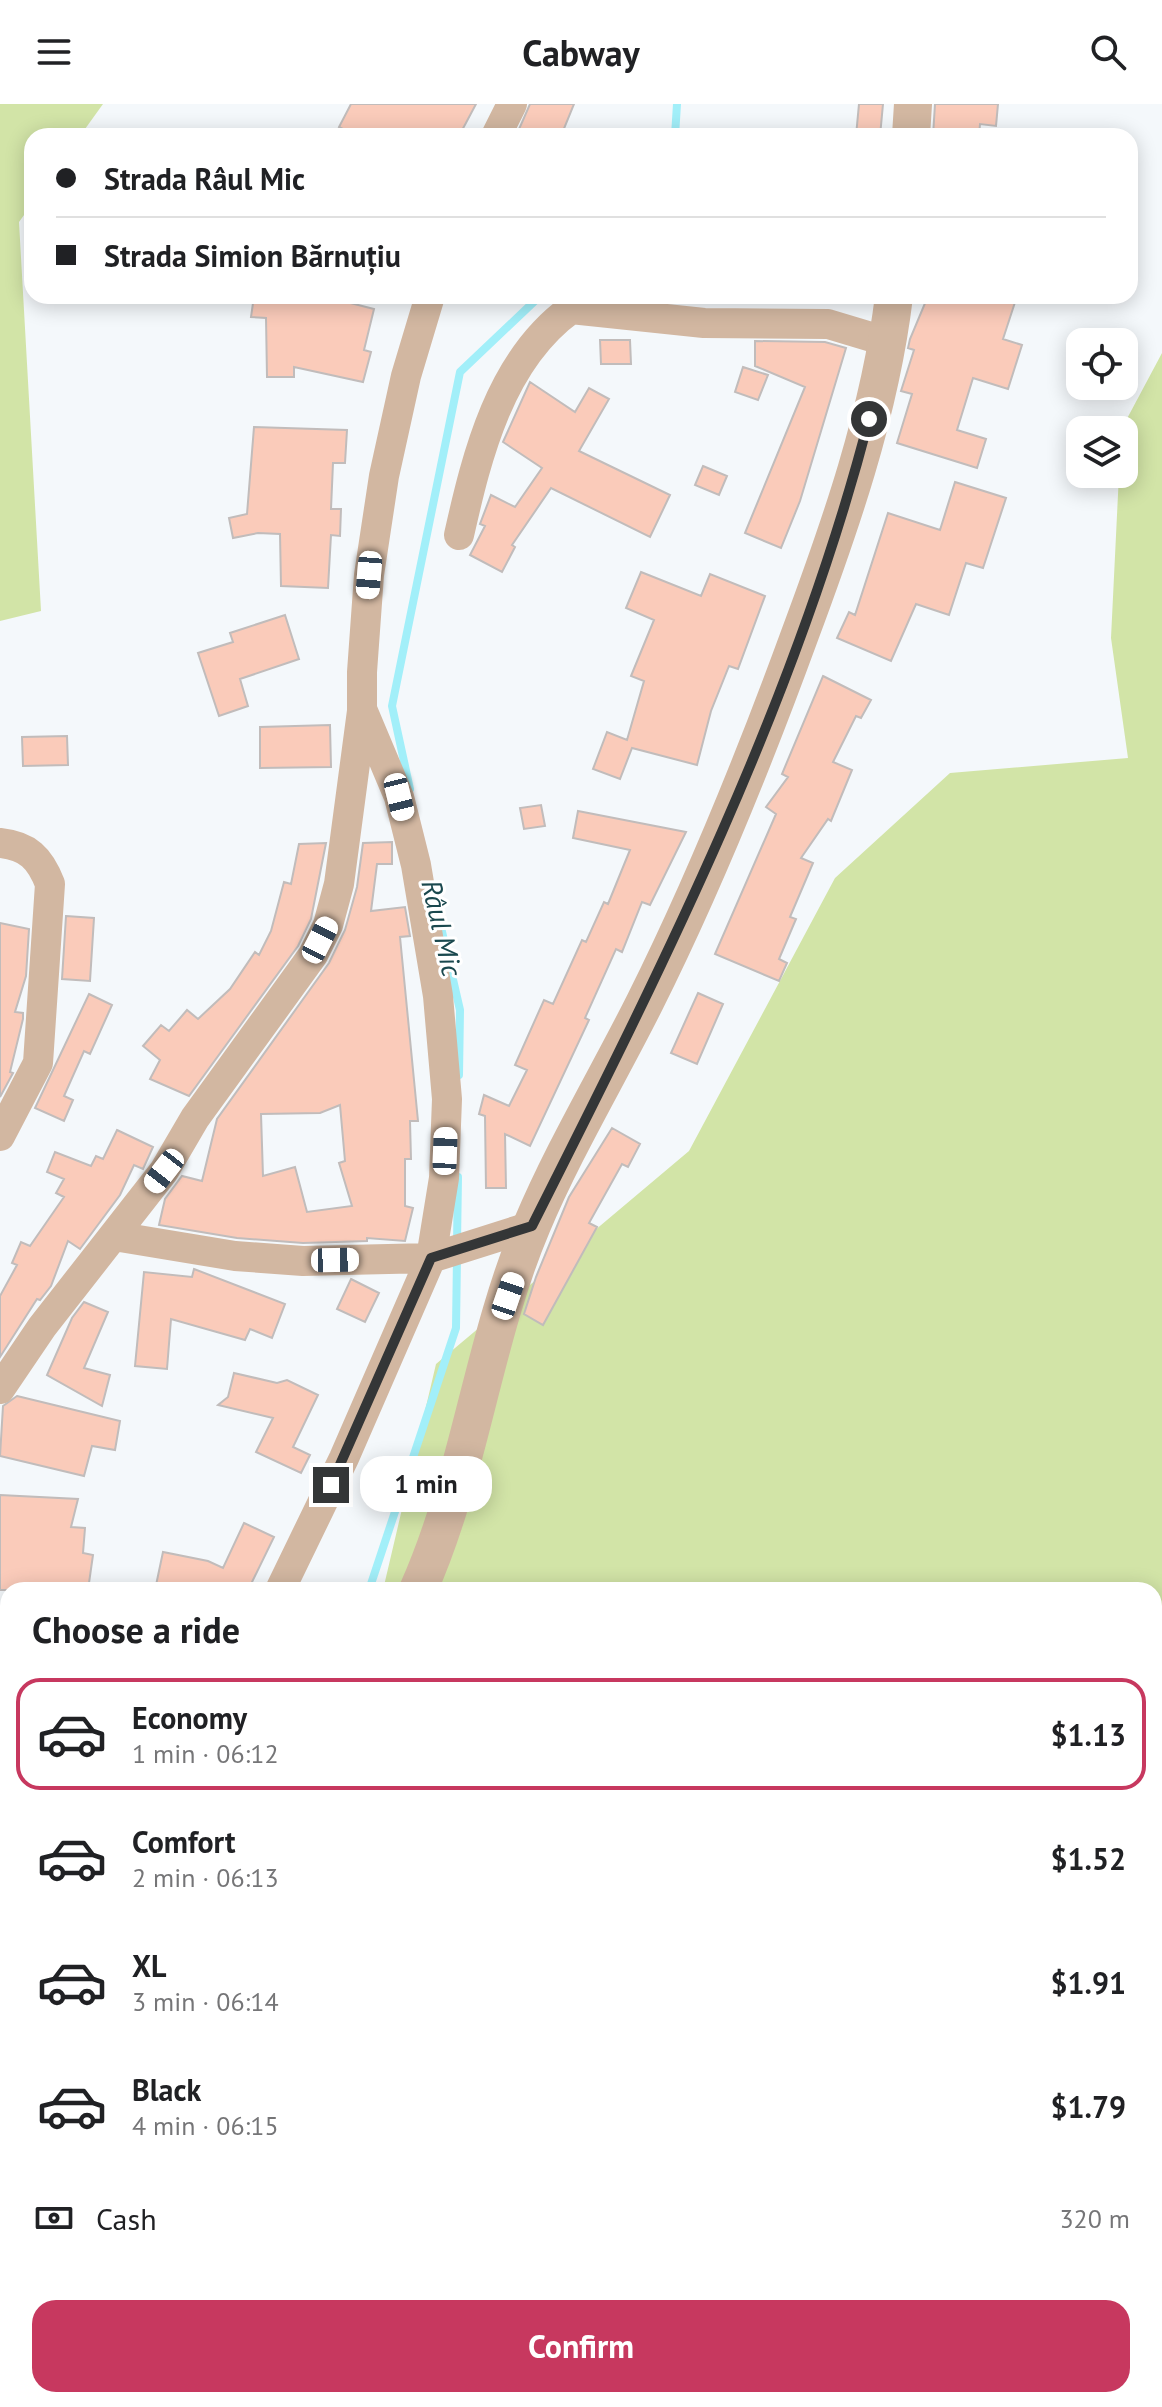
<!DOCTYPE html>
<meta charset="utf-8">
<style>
:root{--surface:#fff;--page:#f2f2f2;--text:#202124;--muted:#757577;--line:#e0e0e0;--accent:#c7385f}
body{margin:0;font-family:"PT Sans",sans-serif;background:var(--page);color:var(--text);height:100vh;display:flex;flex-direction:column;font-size:30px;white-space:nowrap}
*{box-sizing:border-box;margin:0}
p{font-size:26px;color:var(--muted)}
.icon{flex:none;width:44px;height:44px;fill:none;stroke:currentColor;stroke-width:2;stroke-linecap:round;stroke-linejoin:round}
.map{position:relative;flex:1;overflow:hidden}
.sheet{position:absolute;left:0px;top:1478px;width:1162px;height:826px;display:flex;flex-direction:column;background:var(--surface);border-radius:24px 24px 0 0;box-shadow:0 4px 20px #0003}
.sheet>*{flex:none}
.banner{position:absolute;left:24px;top:24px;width:1114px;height:176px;border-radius:24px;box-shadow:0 4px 20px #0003;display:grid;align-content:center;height:176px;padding:0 32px;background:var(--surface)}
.buttons{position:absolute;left:1066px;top:224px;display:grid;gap:16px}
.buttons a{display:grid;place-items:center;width:72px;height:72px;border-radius:16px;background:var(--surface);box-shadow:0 4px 20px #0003;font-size:40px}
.end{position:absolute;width:36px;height:36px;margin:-18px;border:10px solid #343637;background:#fff;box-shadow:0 0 0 4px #fff}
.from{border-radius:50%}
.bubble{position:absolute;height:56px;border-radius:24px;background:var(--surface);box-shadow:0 4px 20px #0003;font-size:26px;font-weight:600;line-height:56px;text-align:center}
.car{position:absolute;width:24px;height:48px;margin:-24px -12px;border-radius:10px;box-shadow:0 0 6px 2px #0007;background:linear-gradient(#fff 24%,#345 0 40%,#fff 0 76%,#345 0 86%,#fff 0)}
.banner b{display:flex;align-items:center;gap:28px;height:76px;font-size:30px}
.banner b+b{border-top:2px solid var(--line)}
.banner i{width:20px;height:20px;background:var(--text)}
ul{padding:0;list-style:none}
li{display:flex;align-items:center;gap:24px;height:112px;margin:0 16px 12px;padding:0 16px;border:4px solid transparent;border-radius:24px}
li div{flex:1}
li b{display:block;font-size:30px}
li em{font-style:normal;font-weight:600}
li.current{border-color:var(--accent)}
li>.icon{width:72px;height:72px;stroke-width:1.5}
h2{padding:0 32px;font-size:36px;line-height:96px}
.pay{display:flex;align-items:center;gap:20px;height:88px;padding:0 32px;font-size:30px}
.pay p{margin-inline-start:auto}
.cta{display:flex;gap:16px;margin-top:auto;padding:16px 32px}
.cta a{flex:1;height:92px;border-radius:24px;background:var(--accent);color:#fff;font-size:32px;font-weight:600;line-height:92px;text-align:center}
header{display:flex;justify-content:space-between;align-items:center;height:104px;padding:0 32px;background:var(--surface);font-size:36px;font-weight:600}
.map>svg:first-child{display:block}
.green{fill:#d2e4a7}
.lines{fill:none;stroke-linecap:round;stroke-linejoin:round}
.stream{stroke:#a2eff9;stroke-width:8}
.building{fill:#facbba;stroke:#c1bcbb;stroke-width:2;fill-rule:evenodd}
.minor{stroke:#d2b7a1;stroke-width:30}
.tertiary{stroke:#d2b7a1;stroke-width:38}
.route{stroke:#343637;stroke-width:10}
.labels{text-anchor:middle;stroke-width:6;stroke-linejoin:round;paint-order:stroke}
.water-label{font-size:28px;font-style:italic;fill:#1a484e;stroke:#fff}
</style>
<header><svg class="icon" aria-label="menu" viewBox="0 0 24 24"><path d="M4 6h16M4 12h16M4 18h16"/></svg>Cabway<svg class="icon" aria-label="search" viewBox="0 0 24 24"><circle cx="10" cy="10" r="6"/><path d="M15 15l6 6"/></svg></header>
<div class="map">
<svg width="1162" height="2303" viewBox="0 0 1162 2303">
<rect width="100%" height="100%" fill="#f4f8fb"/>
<!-- green -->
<path class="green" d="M0,0h103l-23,32h-48v68l-13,18 22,389 -41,10z
M1162,249v2054h-1032l5,-7h1019v-810h-771l53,-226 253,-213 146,-273 115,-105 178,-15 -17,-120 8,-164h5l-2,-46z"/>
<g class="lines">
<!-- stream -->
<path class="stream" d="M675,32l2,-32
M410,685l-18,-83 68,-334 80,-76
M440,819l20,87 -1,65
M457,1139l1,-66
M369,1486l87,-262 1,-71
M0,1984l8,-3"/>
</g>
<!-- building -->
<path class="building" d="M351,0h125l-17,32h-103l-17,-9z
M530,0h44l-13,32h-45z
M859,0h24l-3,32h-24z
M935,0h63l-2,22 -16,-2 -1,12h-46z
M254,192h69l51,13 -10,41 7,2 -8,30 -69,-15v10h-27l-1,-59 -15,-1z
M928,192h89l-14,43 19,6 -14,44 -35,-11 -16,52 29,9 -9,29 -80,-25 15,-49 -11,-3 13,-41 -6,-2 2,-9z
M600,236h30l1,24h-30z
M755,237l70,1 21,6 -46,153 -19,47 -36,-15 60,-146 -50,-21z
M743,263l25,8 -10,25 -23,-8z
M530,278l45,30 14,-24 20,11 -30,52 91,44 -20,42 -99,-49 -39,57 3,2 -13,25 -32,-17 15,-29 -5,-2 11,-29 24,12 27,-39 -39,-26z
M254,323l93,3 -2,33h-12l-2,46h10l-1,27 -9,-1 -3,53 -47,-2 -1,-52 -22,-1 -25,5 -4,-20 18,-4z
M703,362l24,10 -8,19 -24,-10z
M955,378l51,16 -23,70 -17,-5 -17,52 -33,-11 -25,57 -54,-23 12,-26 6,3 33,-102 52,17z
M641,468l60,24 9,-22 55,22 -27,73 -9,-3 -18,45 -14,54 -65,-17 -12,31 -27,-10 14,-37 20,8 17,-59 -13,-5 23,-56 -28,-12z
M285,511l14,44 -59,20 8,27 -29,10 -21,-63 35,-11 -3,-9z
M823,572l48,24 -10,18 -5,-2 -23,46 19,8 -21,51 -3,-2 -27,39 12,5 -23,54 6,2 -17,40 8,4 -8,18 -64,-27 61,-140 -10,-7 22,-30 -6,-3z
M330,621l1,42 -71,1v-41z
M67,632l1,29 -45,1 -1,-29z
M541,701l4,21 -21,3 -4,-21z
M578,707l108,21 -36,73 -8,-3 -20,50 -6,-3 -31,69 4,2 -59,126 -25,-12 1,54h-20l-1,-72 -6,-2 5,-19 25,11 18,-36 -12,-5 29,-65 9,4 29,-64 4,2 18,-40 4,2 22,-54 -57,-12z
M392,738v22h-15l-6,47 34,-4 5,29 -10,1 18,184h-8l1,38h-6v47l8,2 -8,33 -38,-3v3l-64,2 -66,-5 -78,-13 6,-26 17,-23 20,5 15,-62 112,-156 16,-33 12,-43 6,-44zM340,1001l5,56 -6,2 13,43 -45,6 -12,-45 -32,9 -2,-62 59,-1z
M326,739l-15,76 -13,27 -109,150 -39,-17 10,-19 -17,-14 18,-21 8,6 18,-21 11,9 32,-30 25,-37 4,3 12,-24 13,-49 7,2 8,-40z
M66,812l28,2 -4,63 -28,-2z
M0,819l29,6 -3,47 -11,36 8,1v6l-13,53 3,1 -13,24z
M698,889l25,11 -26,60 -26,-11z
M89,890l23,11 -22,49 -6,-3 -20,45 9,4 -9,21 -29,-13z
M612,1024l28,16 -12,23 -6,-3 -33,59 8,4 -54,98 -19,-11 12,-37 33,-80z
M117,1026l36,17 -10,22 -9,-4 -14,30 -40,54 -12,-8 -17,45 -11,14 -3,-1 -37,58v-61l17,-31 -5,-2 9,-21 9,4 34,-49 -8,-4 8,-14 -17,-7 8,-20 36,14 5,-10 7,3z
M194,1165l91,35 -13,34 -22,-9 -5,11 -74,-21 -4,50 -32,-3 9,-94 48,5z
M351,1175l28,14 -14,29 -28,-13z
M84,1198l24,10 -24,56 26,7 -8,31 -55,-31 25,-57z
M234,1269l43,10 10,-3 31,15 -25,52 17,8 -9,18 -45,-21 17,-34 -55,-13 10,-8z
M17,1292l103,25 -5,29 -23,-4 -8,30 -84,-20 3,-50z
M0,1391l78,4 -7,28 14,1 -2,25 10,2 -5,35h-88z
M244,1419l30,14 -22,45 10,8h-107l8,-38 45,9 15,7z"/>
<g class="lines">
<!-- minor -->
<path class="minor" d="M496,32l16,-32
M459,431c18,-80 41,-175 112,-226l133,14 124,1 60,18
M0,739c28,3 40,15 50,41l-12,179 -38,73
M114,1132l121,20 68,5 128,-3 101,-32
M0,1285l42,-62 122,-156 31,-53 118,-163 15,-30 11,-41 23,-173
M280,1486l64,-132 87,-200 13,-80 3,-79 -9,-103 -22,-131 -17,-68 -37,-88v-37l7,-97 15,-99 22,-100 24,-80
M0,1768l8,13
M0,1851l8,-8"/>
<!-- tertiary -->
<path class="tertiary" d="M911,32l2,-32
M418,1486c52,-116 64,-247 114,-365 32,-76 76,-149 113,-223 59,-118 109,-242 154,-365 41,-110 81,-224 95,-341
M0,2134l8,-20"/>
</g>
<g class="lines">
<!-- route -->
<path class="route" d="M331,1381l100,-227 101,-32c131,-260 264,-524 337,-807"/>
</g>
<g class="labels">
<!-- water labels -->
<g class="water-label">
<text transform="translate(442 824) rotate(77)" y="10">Râul Mic</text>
</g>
</g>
</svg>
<div class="buttons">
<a><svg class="icon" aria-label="locate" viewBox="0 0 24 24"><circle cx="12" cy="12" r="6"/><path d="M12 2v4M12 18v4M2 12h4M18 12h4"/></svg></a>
<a><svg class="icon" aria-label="layers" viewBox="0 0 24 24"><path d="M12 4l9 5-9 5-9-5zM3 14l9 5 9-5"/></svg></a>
</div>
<i class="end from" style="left:869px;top:315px"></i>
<i class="end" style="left:331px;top:1381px"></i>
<div class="bubble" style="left:360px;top:1352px;width:132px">1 min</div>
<i class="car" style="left:369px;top:471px;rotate:185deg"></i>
<i class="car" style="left:399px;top:693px;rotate:166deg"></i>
<i class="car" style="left:320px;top:836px;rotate:27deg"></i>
<i class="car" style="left:445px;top:1047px;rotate:2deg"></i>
<i class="car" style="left:164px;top:1067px;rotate:218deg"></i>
<i class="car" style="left:335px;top:1156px;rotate:89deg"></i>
<i class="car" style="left:508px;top:1192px;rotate:19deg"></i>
<div class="banner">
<b><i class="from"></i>Strada Râul Mic</b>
<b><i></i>Strada Simion Bărnuțiu</b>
</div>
<section class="sheet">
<h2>Choose a ride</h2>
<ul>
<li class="current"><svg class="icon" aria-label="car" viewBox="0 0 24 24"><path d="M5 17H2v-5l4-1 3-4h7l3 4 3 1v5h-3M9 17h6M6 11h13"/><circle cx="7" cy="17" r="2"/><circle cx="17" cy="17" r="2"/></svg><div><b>Economy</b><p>1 min · 06:12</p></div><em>$1.13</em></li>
<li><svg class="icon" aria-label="car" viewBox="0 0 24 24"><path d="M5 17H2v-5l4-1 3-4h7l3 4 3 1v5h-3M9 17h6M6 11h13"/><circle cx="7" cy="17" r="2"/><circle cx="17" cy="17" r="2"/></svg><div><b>Comfort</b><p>2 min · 06:13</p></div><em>$1.52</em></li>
<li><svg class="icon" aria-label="car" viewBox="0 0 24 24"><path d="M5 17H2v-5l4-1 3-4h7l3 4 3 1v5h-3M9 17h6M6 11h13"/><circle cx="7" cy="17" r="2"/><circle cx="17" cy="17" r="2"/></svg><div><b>XL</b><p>3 min · 06:14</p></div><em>$1.91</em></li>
<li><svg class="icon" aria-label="car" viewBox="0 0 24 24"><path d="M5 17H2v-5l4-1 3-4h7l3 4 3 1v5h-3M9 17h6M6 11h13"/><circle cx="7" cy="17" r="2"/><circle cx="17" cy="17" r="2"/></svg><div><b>Black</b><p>4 min · 06:15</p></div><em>$1.79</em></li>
</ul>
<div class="pay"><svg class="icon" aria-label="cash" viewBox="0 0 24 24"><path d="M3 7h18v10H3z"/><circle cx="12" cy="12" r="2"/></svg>Cash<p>320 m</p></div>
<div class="cta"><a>Confirm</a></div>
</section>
</div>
